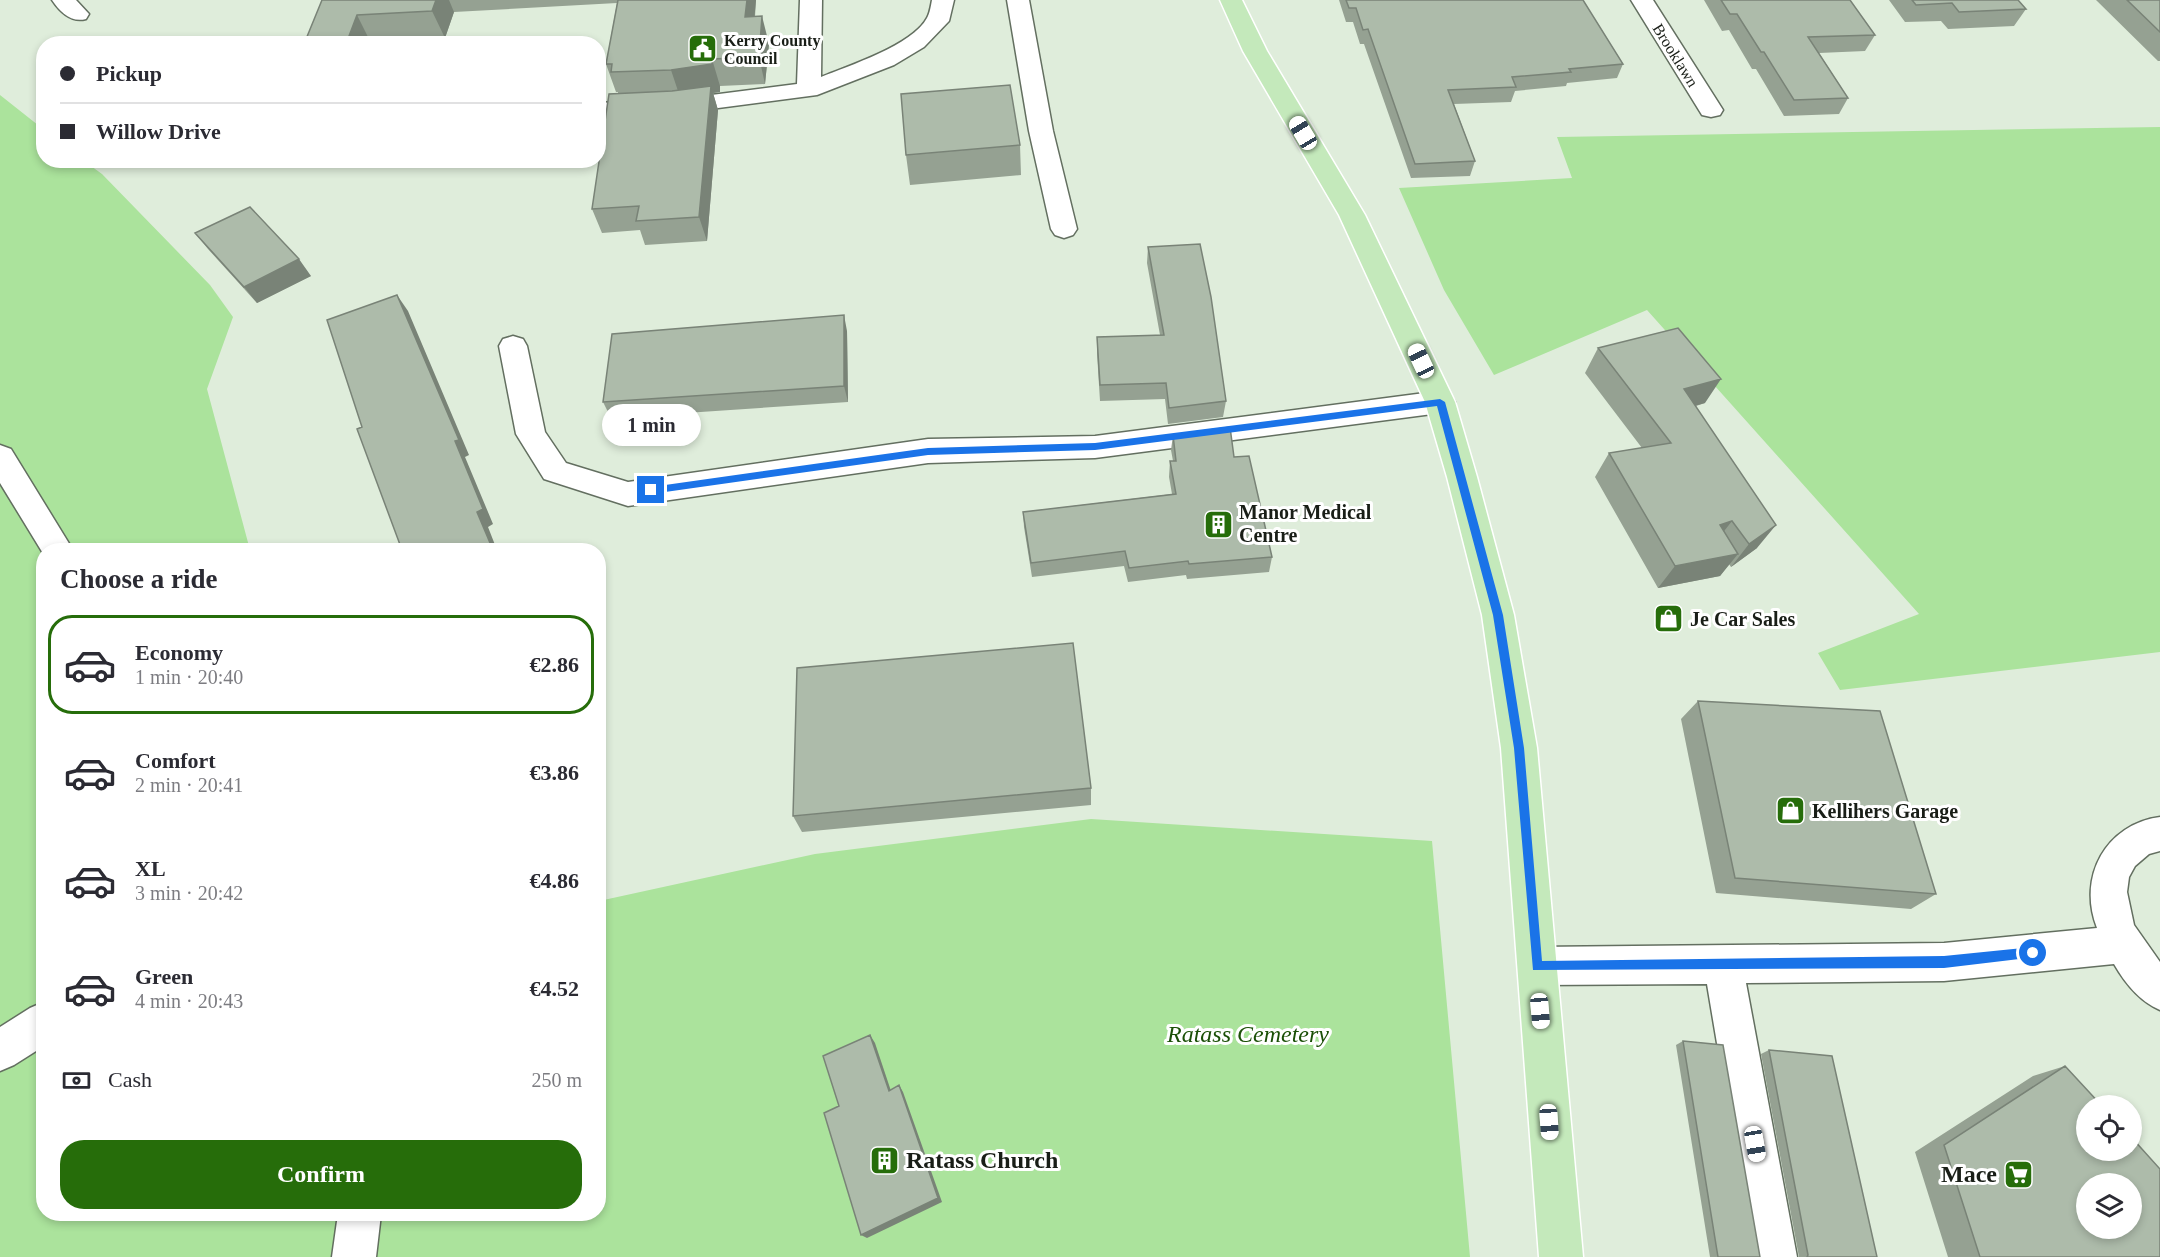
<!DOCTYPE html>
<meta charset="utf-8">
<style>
:root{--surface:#fff;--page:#f2f2f3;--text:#2b2b33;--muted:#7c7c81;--line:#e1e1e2;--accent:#266d0a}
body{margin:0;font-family:"Times New Roman",serif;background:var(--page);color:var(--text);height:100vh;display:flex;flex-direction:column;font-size:22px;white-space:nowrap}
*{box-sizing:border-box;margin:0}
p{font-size:20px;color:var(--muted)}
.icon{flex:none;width:33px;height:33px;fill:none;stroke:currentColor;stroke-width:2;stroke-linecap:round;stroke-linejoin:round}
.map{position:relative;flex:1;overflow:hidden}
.side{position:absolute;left:36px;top:543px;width:570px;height:678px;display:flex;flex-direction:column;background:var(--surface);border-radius:24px;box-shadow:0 3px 9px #0003}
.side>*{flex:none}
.top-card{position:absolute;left:36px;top:36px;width:570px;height:132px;border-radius:24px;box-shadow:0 3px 9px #0003;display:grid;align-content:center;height:132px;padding:0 24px;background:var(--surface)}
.fabs{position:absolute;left:2076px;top:1095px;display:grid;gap:12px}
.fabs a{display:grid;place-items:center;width:66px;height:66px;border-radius:50%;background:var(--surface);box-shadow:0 3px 9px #0003;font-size:30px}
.end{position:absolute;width:27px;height:27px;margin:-14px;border:8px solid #1a73e8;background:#fff;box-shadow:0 0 0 3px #fff}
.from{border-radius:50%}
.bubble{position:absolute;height:42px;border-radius:21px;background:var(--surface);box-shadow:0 3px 9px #0003;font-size:20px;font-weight:800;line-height:42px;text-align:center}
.car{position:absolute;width:18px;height:36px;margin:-18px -9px;border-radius:8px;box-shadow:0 0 4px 2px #0007;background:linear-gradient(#fff 24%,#345 0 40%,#fff 0 76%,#345 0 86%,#fff 0)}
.top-card b{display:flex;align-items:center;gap:21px;height:57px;font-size:22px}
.top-card b+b{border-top:2px solid var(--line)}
.top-card i{width:15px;height:15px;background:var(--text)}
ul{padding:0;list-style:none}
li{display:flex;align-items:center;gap:18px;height:99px;margin:0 12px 9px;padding:0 12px;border:3px solid transparent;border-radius:24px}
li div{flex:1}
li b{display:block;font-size:22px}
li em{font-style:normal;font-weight:800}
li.on{border-color:var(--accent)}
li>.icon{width:54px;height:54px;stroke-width:1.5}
h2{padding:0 24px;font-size:27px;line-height:72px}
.pay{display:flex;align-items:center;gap:15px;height:66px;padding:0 24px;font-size:22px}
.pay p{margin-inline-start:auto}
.primary-button{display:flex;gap:12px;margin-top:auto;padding:12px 24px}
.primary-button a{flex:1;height:69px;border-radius:24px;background:var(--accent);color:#fff;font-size:24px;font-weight:800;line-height:69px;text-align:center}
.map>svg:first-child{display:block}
.green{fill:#abe39c}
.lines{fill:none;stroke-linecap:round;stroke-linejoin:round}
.minor-casing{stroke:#636f60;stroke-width:3}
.major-casing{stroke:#fff;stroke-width:3}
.minor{fill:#fff;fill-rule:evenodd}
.major{fill:#c4e9bb;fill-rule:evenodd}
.wall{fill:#95a192}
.shaded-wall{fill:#798377}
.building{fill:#adbbaa;stroke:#798377;stroke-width:1.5;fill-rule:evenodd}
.route{fill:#1a73e8}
.labels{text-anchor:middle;stroke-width:6;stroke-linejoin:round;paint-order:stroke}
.far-poi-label{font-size:16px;font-weight:bold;fill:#191e17;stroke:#fff;text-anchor:start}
.far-street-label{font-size:16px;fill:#191e17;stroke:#fff}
.poi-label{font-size:20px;font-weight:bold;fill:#191e17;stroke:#fff;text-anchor:start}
.near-park-label{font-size:24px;font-style:italic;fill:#1b5007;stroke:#fff}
.near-poi-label{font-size:24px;font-weight:bold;fill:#191e17;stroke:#fff;text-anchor:start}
</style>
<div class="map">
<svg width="2160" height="1257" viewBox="0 0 2160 1257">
<rect width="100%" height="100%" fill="#dfeddb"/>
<!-- green -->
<path class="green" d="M0,95l43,34 1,31 40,1 18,13 108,111 23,32 -26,72 43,161h-206v664h554l1,-313 216,-47 276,-35 341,22 38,416h-1470z
M2160,127v525l-320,38 -22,-37 101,-39 -272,-304 -153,65 -50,-85 -45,-102 173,-10 -15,-41z"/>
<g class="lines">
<defs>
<path id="minor" d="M52,0h24l13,14 -3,5c-15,4 -26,-7 -34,-19z
M800,0h22l-1,77c27,-11 92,-32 106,-59 3,-5 4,-13 5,-18h22l-5,21 -25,26 -30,18 -77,30 -137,18 -82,4v-14l82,-4 117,-15z
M1007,0h22l24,131 24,98 -4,6 -9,3 -9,-3 -4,-6 -22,-98z
M1631,0h22l70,110 -3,5 -9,2 -9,-2z
M513,336l10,3 4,7 18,86 21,31 62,19 300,-43 167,-3 345,-45 10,3 5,8 -5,8 -10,3 -345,45 -167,5 -300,43 -84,-27 -28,-45 -17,-88 4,-7z
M0,445l11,4 62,101h-29v5l-44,-72z
M2160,817v34l-11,3 -14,12 -6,11 -2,15 7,33 26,37v48c-21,-9 -35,-27 -46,-46l-170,17 -198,2 51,274h-44l-46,-273 -170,1 -14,-5 -5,-14 5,-14 14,-5 407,-4 153,-15c-20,-51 9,-104 63,-111z
M44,1002v44l-30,19 -14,6v-44l30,-19z
M338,1214h43l-5,43h-44z"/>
<path id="major" d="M1220,0h22l25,51 98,164 90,187 22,75 37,138 23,133 46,509h-44l-38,-509 -19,-133 -35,-138 -22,-75 -86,-187 -96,-164z"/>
</defs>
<!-- minor casing -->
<use href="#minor" class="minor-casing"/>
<!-- major casing -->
<use href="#major" class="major-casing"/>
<!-- minor -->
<use href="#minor" class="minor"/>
<!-- major -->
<use href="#major" class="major"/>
</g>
<!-- wall -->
<path class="wall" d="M322,0h434l-1,17 14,27 -4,40 -45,2v6l-7,1 5,17 -11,131 -62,4 -5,-15 -38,3 -10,-24 26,-116v-1h-2l-10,-28 11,-61 -163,9 -9,26 -74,5v1h-67z
M1339,0h244l40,64 -6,14 -50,5 -1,3 -51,5 -4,11 -57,2 21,57 -5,15 -59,2 -47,-134h-4l-7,-22h-7z
M1704,0h146l25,35 -10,16 -46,2 29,45 -9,16 -55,2 -28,-47h-4l-23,-39 -7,1z
M1889,0h129l8,9 -12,17 -66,3 -7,-8 -36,1z
M2096,0h64v61h-2z
M1020,145l1,30 -111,10 -4,-30z
M278,160h33l-32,2z
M195,233l116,43 -54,27 -49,-54z
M1148,247l78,154 -3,16 -55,7 -3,-25 -65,2 -3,-48v-16l63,-2 -13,-72z
M847,331l1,71 -237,16 -8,-16z
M1598,348l107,55 -9,3 61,142 -26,19 -2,-3 -9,12 -62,12 -63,-111 14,-24 33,-5 -57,-75z
M1173,435l61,22 38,100 -3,15 -82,7 -1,-4 -58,7 -4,-16 -92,11 -8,-50 -1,-15 149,-18 -3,-17 1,-16h3l-2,-11z
M1698,701l238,193 -25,15 -195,-16 -35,-174z
M1091,788v17l-289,27 -9,-16z
M1683,1041l77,216h-50l-34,-212z
M1769,1050l108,207h-78l-38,-203z
M2065,1066l95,191h-212l-33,-105 118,-76z"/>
<!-- shaded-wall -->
<path class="shaded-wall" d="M436,0h13l5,12 -9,26 -13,-27z
M747,0h9l-4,44 -7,-27z
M357,15l14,28v1h-25z
M762,16l7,28 -4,40 -6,-27z
M712,59l8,27v6l-7,1 5,17 -11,131 -8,-24 -19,-120 -9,-27z
M299,259l12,17 -54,27 -13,-16z
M397,295l11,16 61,144 -4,2 28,67 -5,3 9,23h-4l-16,-38 -22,-71z
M844,315l3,16 1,71 -4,-16z
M1721,379l-16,24 -36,10 15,-24z
M1732,521l-18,23 6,-19z
M1776,525l-19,23 -26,19 18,-23z
M1738,554l-18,22 -62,12 17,-22z
M870,1035l5,8 18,54 -4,-6z
M899,1085l4,7 39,110 -75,36 -6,-3z"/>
<!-- building -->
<path class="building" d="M322,0h114l-4,11 -75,4 -11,29h-42z
M618,0h129l-2,17 17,-1 -3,41 -47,2v5l-41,6 -60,2 1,-8h-6z
M1346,0h237l40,64 -54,5 2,3 -59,5 4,10 -68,3 27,71 -60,3 -47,-135 -5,1 -7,-22h-7z
M1721,0h129l25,35 -67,2 40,61 -54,2 -30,-48h-3l-24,-38h-7z
M1912,0h106l8,9 -67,3 -7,-9 -36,2z
M2127,0h33v32z
M1010,85l10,60 -114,10 -5,-61z
M711,86l-12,131 -63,4 3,-15 -47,3 17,-115 63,-3z
M250,207l49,52 -55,28 -49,-54z
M1200,244l11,53 15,104 -57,7 -3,-25 -66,2 -3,-48 67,-2 -16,-88z
M397,295l62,145 -4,1 28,68 -6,3 16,38h-91l-45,-121 5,-2 -35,-107z
M844,315v71l-241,16 9,-68z
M1678,328l43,51 -37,10 92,136 -27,19 -17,-23 -12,4 18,29 -63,12 -66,-113 62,-10 -73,-95z
M1230,427l4,30 15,-1 23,101 -83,7 -1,-3 -59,7 -4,-17 -94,12 -8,-51 153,-18 -6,-33h6l-3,-26z
M1073,643l18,145 -298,28 4,-148z
M1698,701l182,10 56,183 -201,-16z
M870,1035l19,56 10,-6 39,113 -77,37 -37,-122 15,-7 -16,-50z
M1683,1041l40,4 37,212h-42z
M1769,1050l63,6 45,201h-70l1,-2z
M2065,1066l37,40h-16v44h46v-12l28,31v88h-180l-36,-112zM2086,1184h46v44h-46z"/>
<!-- route -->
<path class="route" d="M1440,399l5,3 58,213 21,133 18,213 402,-5 89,-9 6,6 -2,4 -93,11 -411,2 -19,-222 -21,-133 -56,-209 -342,44 -167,5 -277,39 -5,-4 5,-3 277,-39 167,-5z"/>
<!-- icons -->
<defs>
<symbol id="civic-square" viewBox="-11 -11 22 22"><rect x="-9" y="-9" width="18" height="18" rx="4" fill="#266d0a" stroke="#fff"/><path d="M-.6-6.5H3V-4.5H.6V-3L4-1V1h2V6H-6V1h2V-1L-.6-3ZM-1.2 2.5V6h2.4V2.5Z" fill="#fff"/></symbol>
<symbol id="building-square" viewBox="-11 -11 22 22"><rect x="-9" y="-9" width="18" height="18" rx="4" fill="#266d0a" stroke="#fff"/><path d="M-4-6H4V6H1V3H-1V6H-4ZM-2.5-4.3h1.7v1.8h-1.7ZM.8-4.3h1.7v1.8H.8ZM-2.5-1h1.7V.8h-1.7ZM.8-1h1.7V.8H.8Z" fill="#fff"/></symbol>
<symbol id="shop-square" viewBox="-11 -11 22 22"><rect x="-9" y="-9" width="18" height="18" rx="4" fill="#266d0a" stroke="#fff"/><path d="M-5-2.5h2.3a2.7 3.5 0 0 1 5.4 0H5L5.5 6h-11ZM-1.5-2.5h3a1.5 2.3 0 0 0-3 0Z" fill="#fff"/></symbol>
<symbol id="supermarket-square" viewBox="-11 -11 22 22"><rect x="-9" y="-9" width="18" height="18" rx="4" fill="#266d0a" stroke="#fff"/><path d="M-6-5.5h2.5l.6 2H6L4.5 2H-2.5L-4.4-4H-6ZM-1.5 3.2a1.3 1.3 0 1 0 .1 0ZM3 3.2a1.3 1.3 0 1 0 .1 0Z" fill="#fff"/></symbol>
</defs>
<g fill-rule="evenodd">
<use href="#civic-square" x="686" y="32" width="33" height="33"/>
<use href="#building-square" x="1202" y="508" width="33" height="33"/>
<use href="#shop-square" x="1652" y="602" width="33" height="33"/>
<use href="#shop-square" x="1774" y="794" width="33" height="33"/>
<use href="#building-square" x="868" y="1144" width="33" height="33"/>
<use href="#supermarket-square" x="2002" y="1158" width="33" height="33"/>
</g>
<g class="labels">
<!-- far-poi labels -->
<g class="far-poi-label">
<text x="724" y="46">Kerry County<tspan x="724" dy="18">Council</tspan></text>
</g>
<!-- far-street labels -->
<g class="far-street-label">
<text transform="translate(1676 55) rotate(58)" y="6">Brooklawn</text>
</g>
<!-- poi labels -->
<g class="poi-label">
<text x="1239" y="519">Manor Medical<tspan x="1239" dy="23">Centre</tspan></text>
<text x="1690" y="626">Je Car Sales</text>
<text x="1812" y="818">Kellihers Garage</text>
</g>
<!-- near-park labels -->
<g class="near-park-label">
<text x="1248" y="1042">Ratass Cemetery</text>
</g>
<!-- near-poi labels -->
<g class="near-poi-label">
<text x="906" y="1168">Ratass Church</text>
<text x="1997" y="1182" text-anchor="end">Mace</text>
</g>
</g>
</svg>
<div class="fabs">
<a><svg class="icon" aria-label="locate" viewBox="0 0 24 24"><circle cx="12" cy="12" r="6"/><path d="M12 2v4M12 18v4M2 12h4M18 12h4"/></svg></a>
<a><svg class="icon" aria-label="layers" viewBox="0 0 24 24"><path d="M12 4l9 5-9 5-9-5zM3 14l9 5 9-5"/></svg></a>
</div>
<i class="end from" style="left:2033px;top:953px"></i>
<i class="end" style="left:651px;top:490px"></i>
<div class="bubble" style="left:602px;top:404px;width:99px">1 min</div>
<i class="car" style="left:1303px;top:133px;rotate:329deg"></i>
<i class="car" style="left:1421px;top:361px;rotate:335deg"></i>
<i class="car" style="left:1540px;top:1011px;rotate:175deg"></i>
<i class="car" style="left:1549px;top:1122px;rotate:176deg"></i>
<i class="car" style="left:1755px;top:1144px;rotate:170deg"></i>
<div class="top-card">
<b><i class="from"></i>Pickup</b>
<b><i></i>Willow Drive</b>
</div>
<section class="side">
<h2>Choose a ride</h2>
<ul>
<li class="on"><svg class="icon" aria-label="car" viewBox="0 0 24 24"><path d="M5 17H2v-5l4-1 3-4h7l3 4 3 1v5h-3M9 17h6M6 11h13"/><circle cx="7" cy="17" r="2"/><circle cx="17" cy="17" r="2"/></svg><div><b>Economy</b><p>1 min · 20:40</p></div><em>€2.86</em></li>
<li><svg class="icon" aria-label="car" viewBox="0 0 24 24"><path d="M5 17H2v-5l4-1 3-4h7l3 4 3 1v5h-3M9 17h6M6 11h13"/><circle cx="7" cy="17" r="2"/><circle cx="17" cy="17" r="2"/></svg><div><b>Comfort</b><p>2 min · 20:41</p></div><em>€3.86</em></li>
<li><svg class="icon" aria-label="car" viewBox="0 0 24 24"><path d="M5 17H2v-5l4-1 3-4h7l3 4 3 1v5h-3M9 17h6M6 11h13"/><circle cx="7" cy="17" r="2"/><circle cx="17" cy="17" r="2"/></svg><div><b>XL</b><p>3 min · 20:42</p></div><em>€4.86</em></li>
<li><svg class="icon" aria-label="car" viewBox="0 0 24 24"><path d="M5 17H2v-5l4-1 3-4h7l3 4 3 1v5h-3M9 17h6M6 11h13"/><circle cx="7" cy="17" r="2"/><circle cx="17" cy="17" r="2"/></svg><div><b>Green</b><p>4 min · 20:43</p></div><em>€4.52</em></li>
</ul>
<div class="pay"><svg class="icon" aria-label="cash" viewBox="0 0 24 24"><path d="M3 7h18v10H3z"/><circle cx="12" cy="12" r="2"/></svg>Cash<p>250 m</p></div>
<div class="primary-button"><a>Confirm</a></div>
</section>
</div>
